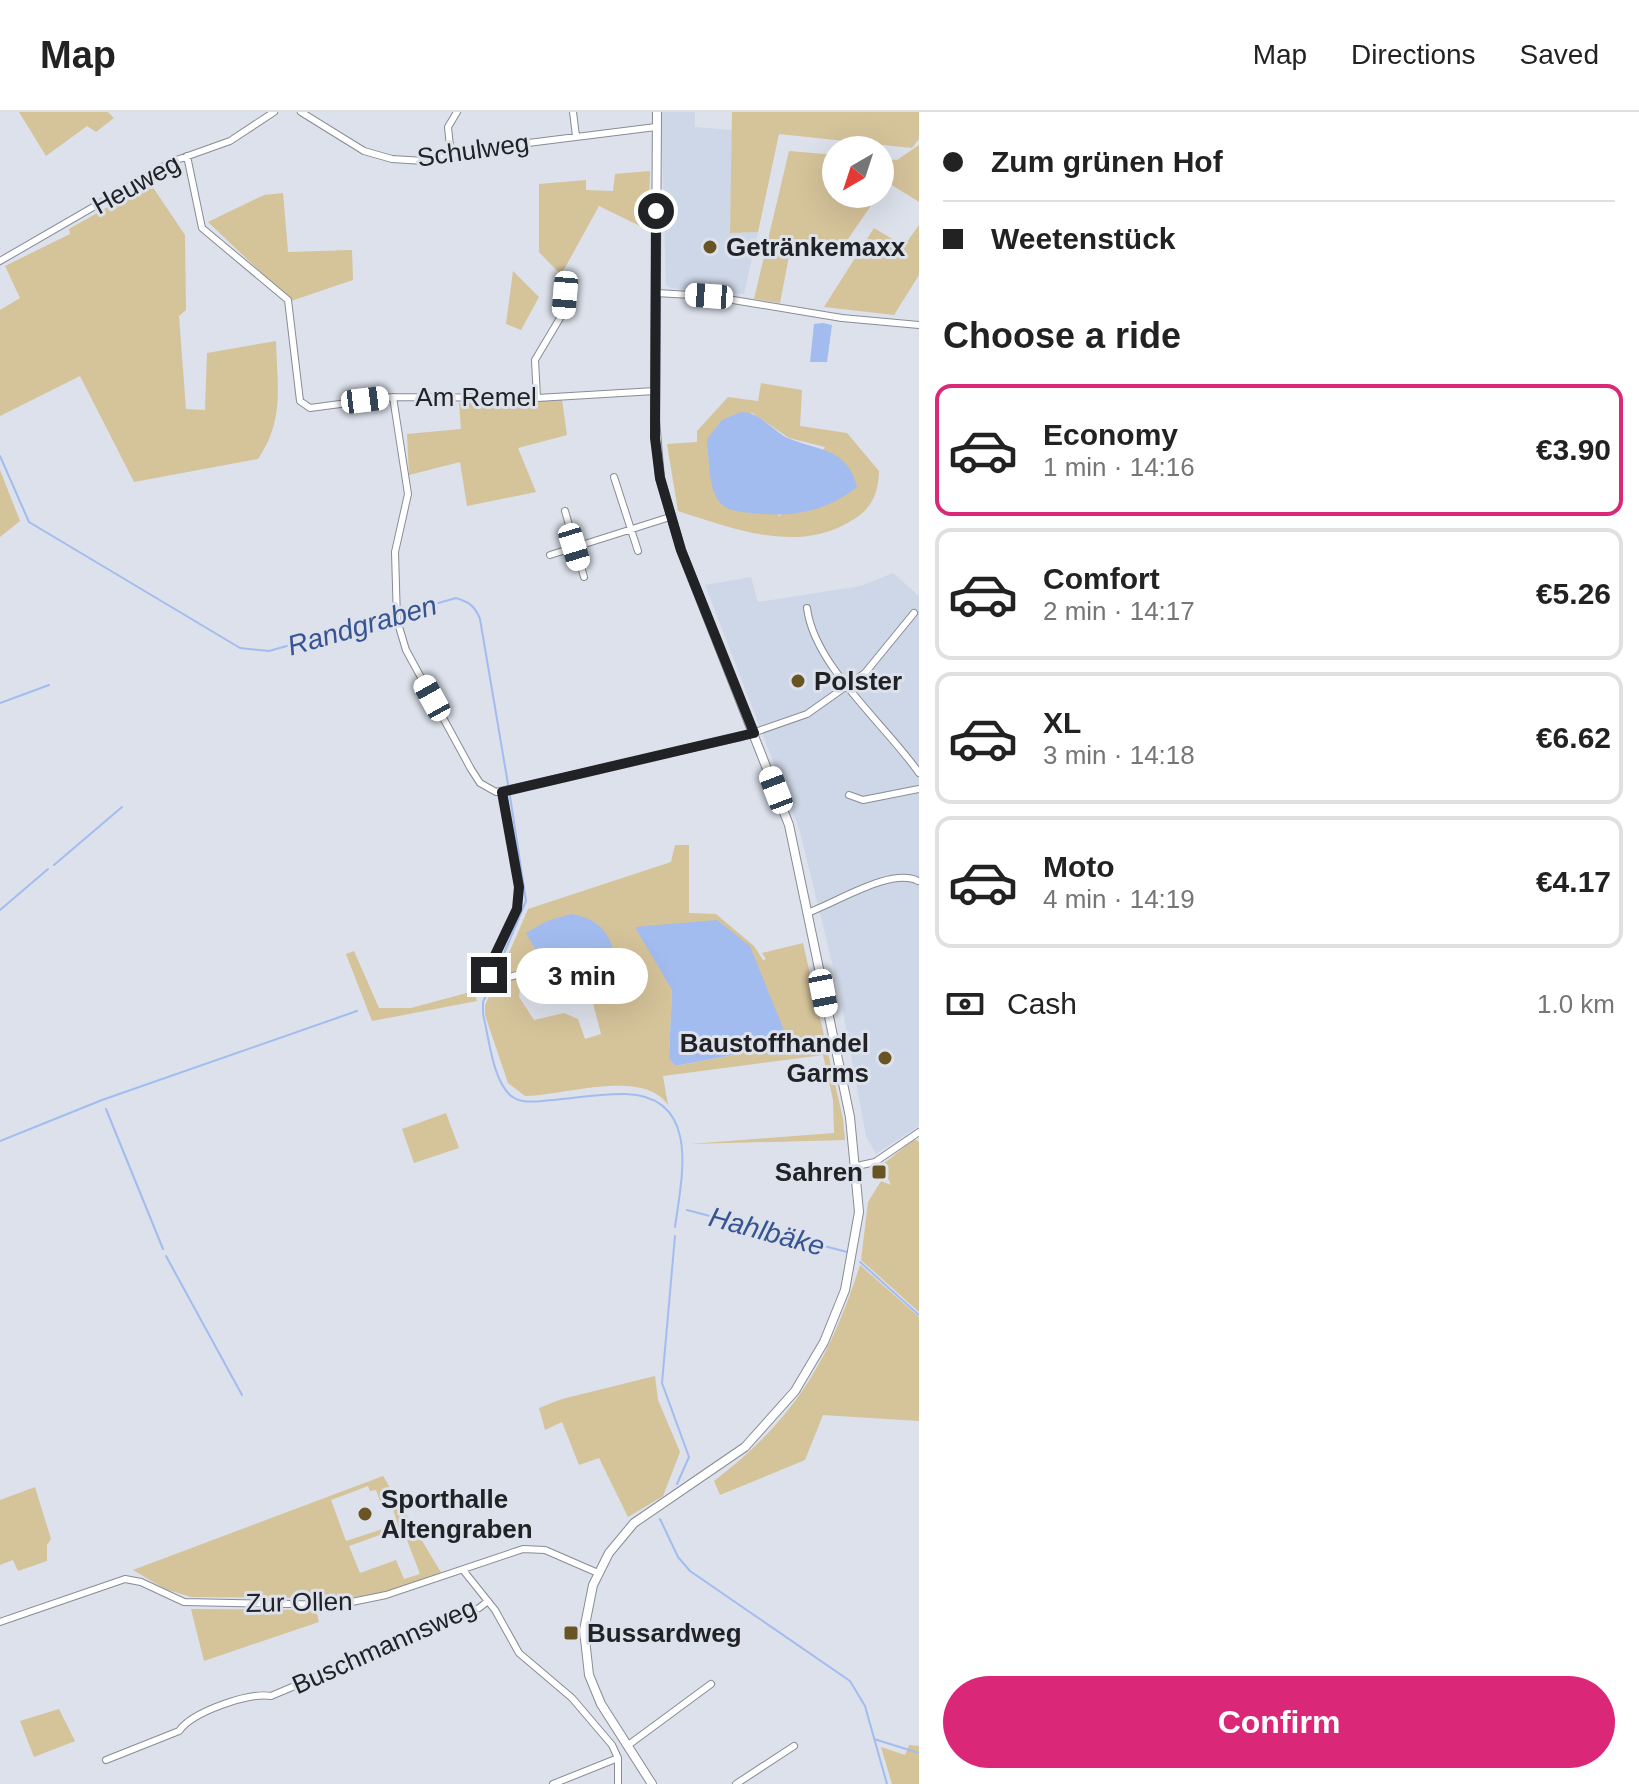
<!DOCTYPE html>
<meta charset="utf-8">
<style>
:root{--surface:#fff;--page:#f6f6f6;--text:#222;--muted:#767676;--line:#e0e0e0;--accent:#db2777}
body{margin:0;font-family:Helvetica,sans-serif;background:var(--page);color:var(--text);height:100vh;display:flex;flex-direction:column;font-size:30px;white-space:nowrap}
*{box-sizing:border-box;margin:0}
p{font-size:26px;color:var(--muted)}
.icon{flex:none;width:44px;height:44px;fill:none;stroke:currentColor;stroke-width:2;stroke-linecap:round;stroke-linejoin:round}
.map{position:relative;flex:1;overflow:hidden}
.drawer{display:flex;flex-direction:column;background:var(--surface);width:720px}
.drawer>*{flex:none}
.guide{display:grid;align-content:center;height:176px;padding:0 24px;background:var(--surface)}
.needle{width:52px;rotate:219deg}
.tools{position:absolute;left:822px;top:24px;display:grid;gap:16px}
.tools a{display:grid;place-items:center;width:72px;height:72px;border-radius:50%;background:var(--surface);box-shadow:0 8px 32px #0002;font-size:40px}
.end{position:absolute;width:36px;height:36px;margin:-18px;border:10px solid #212226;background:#fff;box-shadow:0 0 0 4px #fff}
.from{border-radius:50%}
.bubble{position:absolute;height:56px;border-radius:28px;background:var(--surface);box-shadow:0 8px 32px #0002;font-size:26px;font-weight:600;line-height:56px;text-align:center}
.car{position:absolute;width:24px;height:48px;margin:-24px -12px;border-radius:10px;box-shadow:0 0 6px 2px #0007;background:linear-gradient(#fff 24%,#345 0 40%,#fff 0 76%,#345 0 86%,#fff 0)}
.guide b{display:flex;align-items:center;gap:28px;height:76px;font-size:30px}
.guide b+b{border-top:2px solid var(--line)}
.guide i{width:20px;height:20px;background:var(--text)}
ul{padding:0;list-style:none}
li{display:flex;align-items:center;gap:24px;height:132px;margin:0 16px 12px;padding:0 8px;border:4px solid var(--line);border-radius:16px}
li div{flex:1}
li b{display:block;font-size:30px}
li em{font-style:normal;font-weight:600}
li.active{border-color:var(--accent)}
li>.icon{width:72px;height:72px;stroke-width:1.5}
h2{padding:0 24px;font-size:36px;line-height:96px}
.pay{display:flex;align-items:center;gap:20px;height:88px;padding:0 24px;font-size:30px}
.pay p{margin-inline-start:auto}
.primary-button{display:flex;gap:16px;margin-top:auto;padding:16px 24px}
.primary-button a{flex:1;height:92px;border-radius:48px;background:var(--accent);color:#fff;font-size:32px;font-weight:600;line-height:92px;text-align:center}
header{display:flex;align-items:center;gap:48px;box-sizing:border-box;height:112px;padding:0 40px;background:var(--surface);border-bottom:2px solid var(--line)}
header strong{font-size:38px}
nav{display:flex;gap:44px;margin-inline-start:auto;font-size:28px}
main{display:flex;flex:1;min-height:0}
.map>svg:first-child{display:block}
.built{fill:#ced7e7}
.green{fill:#d5c39a;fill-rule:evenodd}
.water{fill:#a3bcef}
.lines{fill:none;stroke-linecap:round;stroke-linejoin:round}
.stream{stroke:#a3bcef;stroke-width:2}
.street-casing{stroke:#878c95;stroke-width:8}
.secondary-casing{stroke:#878c95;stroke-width:10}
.street{stroke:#fff;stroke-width:6}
.secondary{stroke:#fff;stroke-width:8}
.route{stroke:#212226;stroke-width:10}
.poi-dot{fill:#695523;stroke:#dce1eb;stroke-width:3}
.labels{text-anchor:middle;stroke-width:6;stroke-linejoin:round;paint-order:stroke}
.street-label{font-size:26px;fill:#212226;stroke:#dce1eb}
.poi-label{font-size:26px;font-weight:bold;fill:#212226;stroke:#dce1eb;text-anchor:start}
.water-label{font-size:28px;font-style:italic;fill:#375492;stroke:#dce1eb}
</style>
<header>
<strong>Map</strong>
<nav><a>Map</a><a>Directions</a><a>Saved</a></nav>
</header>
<main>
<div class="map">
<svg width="919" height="1672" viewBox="0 0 919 1672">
<rect width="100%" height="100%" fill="#dce1eb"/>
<!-- built -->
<path class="built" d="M661,0h34v15l37,3 -2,103 28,-1 -14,62 -73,-6 -5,-3z
M893,461l26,23v530l-43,28 -10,-18 -27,-145 -40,-163 -94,-243 46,-8 7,25 103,-16z"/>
<!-- green -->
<path class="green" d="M19,0h89l6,6 -18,14 -9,-6 -41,30z
M732,0h187v27l-7,9 -133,-14 -21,98 -28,1z
M919,33v57l-32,-20 -7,10v-33l17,1z
M789,39l47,4v39h43l-40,58 -48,-6 -11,57 -26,-4z
M650,59l-2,59 -49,-24 -38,69 -22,-23v-68l47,-4v10l27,1 2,-17z
M150,71l35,52 1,75 -7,6 7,93 19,1 2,-57 69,-12c1,45 9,78 -18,118l-124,23 -54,-106 -80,40v-106l20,-12 -15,-32 65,-32 -1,-5z
M283,81l5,59 64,-2 1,30 -62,21 -83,-79 56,-27z
M919,113v50l-25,40 -70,-8 50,-79 30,18z
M513,159l26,26 -18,33 -15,-6z
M761,271l41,7 -2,36 47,7 32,38c-1,23 -7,38 -28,50 -54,33 -117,8 -173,-10l-11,-67 30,-2v-11l31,-34 30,4zM751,300l38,26 36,9 -46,70z
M562,288l5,35 -49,13 18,44 -69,14 -7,-44 -51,13 -2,-41 54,-5 -2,-26z
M0,358l20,51 -20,16z
M675,733h14v68l27,1 38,32 9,14 3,-1 -4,-6 41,-10 40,176 2,21 -155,4 144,-11 -1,-33 -10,-45 -160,21 5,29c-25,-37 -105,-9 -143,-9l-17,-13 -23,-68v-10l11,-23 25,-5 -2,20 15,23 30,-7 14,6 7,20 16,-5 -11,-42 14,-5 -5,-7 20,-7 -92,-40 12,23 -11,15 -29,5 29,-67 143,-47zM672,877l114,56 -111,21 -6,-8z
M354,839l25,57h32l63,-17 3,10 -105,20 -26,-67z
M446,1001l13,35 -45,15 -12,-34z
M914,1027l5,3v170l-58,-52 7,-58 13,-21 10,4 -9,-20z
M860,1153l59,52v104l-96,-6 -18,45 -85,35 -6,-14c81,-62 115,-120 146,-216z
M655,1264l3,24 22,52 -17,44 -35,21 -29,-59 -20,7 -17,-43 -17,8 -6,-22 23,-9z
M383,1364l59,98 -58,19 -38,5 -155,-1 -26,-8 -32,-19zM368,1374l2,5 6,-1 5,14 9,-3 8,23 -52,17 -15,-41zM402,1415l18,47 -16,5 -8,-19 -36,13 -11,-27z
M35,1375l16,52 -4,6v16l-29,10 -5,-11 -13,5v-65z
M191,1497l125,1 3,12 -115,39z
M59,1597l16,32 -41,16 -14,-36z
M909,1633l10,1v38h-27l-11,-37 24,8z"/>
<!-- water -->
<path class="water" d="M823,211l9,2 -5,37h-17l4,-38z
M741,300c20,0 31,19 49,27 31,12 58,10 67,48 -31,25 -67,31 -106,26 -11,-1 -26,-2 -33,-13 -10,-15 -9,-44 -11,-61l15,-19z
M571,802c35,6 42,26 48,59l-9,6 -16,2 -26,-27 -29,2 -13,-23 21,-12z
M717,808l33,26 38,94 -3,5 -110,21 -6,-8 3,-68 -37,-63z"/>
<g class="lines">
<!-- stream -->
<path class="stream" d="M0,344l29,66 211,126 29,3 187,-53c13,4 19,8 24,21l28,165
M0,591l49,-18
M54,753l68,-58
M0,798l48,-41
M495,863l31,-74 -16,-105
M493,869l-10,21v12c6,23 9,64 27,81 11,10 28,6 42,5 24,-2 50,-7 74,-6 75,3 56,83 49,133
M106,997l57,140
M0,1029l102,-41 255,-89
M687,1098l160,42
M675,1124l-13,147 27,74 -12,27
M166,1144l76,139
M860,1150l59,53
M660,1407l18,38 12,14 160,110 15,25 22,78
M874,1627l45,14"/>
<defs>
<path id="street" d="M301,0l63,39 28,8 32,2 56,-12 176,-22
M573,0l3,24
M187,44l15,72 86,72 12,101 10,7 83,-11 144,1 118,-7
M451,45l-3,-30 9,-15
M0,149l171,-99 59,-21 44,-29
M656,181l53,3 133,22 77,7
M393,285l15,97 -13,58 2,68 9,30 65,119 9,14 16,9 245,-55 66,-23 58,-41 49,-60
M537,286l-2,-38 28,-47 2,-18
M614,365l24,74
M565,399l19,66
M550,443l120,-38
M807,496c7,58 79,117 112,165
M502,680l17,95 -2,22 -28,59v7l10,5 25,-7
M849,683l14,5 56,-11
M807,801c29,-10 84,-46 111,-32
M857,1054l18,-4 44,-30
M463,1458l32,40 24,43 53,45 40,47 6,13v26
M0,1510l125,-43 16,3 43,20 153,3 49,-10 137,-46 22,1 53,23
M627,1634l84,-62
M106,1648l73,-29c13,-19 70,-39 92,-35l208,-88 9,-7
M553,1672l65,-26
M736,1672l58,-38"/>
<path id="secondary" d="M652,1672l-51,-80 -12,-29 -5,-45 9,-45 16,-32 25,-30 111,-76 50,-56 29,-49 21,-52 14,-78 -9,-95 -61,-292 -108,-275 -21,-72 -5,-58 2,-308"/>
</defs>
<!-- street casing -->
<use href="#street" class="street-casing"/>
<!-- secondary casing -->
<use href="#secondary" class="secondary-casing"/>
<!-- street -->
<use href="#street" class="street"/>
<!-- secondary -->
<use href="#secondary" class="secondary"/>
</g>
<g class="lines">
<!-- route -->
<path class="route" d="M489,863v-7l28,-59 2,-22 -17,-95 252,-59 -73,-183 -21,-72 -5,-40 1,-227"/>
</g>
<!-- markers -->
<g class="poi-dot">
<circle cx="710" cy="135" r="8"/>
<circle cx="798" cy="569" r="8"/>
<circle cx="885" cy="946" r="8"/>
<rect x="871" y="1052" width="16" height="16" rx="4"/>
<circle cx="365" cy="1402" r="8"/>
<rect x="563" y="1513" width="16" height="16" rx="4"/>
</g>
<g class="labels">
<!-- street labels -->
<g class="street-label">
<text transform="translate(473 38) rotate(-8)" y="9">Schulweg</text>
<text transform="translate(136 72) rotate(-29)" y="9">Heuweg</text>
<text x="476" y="294">Am Remel</text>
<text transform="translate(299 1490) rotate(-1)" y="9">Zur Ollen</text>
<text transform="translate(384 1534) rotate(-24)" y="9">Buschmannsweg</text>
</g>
<!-- poi labels -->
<g class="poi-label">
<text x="726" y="144">Getränkemaxx</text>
<text x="814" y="578">Polster</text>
<text x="869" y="940" text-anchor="end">Baustoffhandel<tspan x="869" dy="30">Garms</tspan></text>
<text x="863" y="1069" text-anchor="end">Sahren</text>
<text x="381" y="1396">Sporthalle<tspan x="381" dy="30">Altengraben</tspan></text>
<text x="587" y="1530">Bussardweg</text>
</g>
<!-- water labels -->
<g class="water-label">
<text transform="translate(362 513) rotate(-16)" y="10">Randgraben</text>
<text transform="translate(767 1119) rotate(15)" y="10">Hahlbäke</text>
</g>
</g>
</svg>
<div class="tools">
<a><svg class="needle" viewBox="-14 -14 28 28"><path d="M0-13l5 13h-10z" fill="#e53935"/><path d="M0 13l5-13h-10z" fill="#767676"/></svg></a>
</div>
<i class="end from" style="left:656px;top:99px"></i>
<i class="end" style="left:489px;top:863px"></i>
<div class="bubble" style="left:516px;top:836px;width:132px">3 min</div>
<i class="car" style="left:565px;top:183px;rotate:185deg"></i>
<i class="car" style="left:709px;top:184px;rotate:274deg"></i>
<i class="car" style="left:365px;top:288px;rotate:83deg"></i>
<i class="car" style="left:574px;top:435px;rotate:163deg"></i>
<i class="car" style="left:432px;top:586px;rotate:331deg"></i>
<i class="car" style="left:776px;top:678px;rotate:339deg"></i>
<i class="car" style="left:823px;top:881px;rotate:169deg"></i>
</div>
<section class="drawer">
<div class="guide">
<b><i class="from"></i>Zum grünen Hof</b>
<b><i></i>Weetenstück</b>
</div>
<h2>Choose a ride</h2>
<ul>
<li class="active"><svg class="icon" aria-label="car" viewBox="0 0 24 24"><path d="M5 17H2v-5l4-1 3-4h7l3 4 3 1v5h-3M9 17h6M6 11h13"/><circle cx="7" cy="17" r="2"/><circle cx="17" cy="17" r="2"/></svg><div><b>Economy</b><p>1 min · 14:16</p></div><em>€3.90</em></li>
<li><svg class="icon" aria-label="car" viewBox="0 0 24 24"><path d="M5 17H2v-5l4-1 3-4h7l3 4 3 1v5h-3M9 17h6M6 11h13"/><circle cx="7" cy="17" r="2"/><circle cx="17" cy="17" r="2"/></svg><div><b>Comfort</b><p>2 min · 14:17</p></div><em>€5.26</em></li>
<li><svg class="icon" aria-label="car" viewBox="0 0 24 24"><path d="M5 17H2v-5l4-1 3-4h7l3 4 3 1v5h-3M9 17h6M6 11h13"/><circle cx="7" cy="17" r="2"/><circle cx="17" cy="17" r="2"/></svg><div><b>XL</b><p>3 min · 14:18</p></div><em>€6.62</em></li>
<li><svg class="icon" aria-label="car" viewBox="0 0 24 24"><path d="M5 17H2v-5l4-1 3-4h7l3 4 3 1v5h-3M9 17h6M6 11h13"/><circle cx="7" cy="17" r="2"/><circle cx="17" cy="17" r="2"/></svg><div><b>Moto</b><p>4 min · 14:19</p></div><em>€4.17</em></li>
</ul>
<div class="pay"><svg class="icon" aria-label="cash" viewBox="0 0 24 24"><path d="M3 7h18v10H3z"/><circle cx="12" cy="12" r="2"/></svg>Cash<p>1.0 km</p></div>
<div class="primary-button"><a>Confirm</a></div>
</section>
</main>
